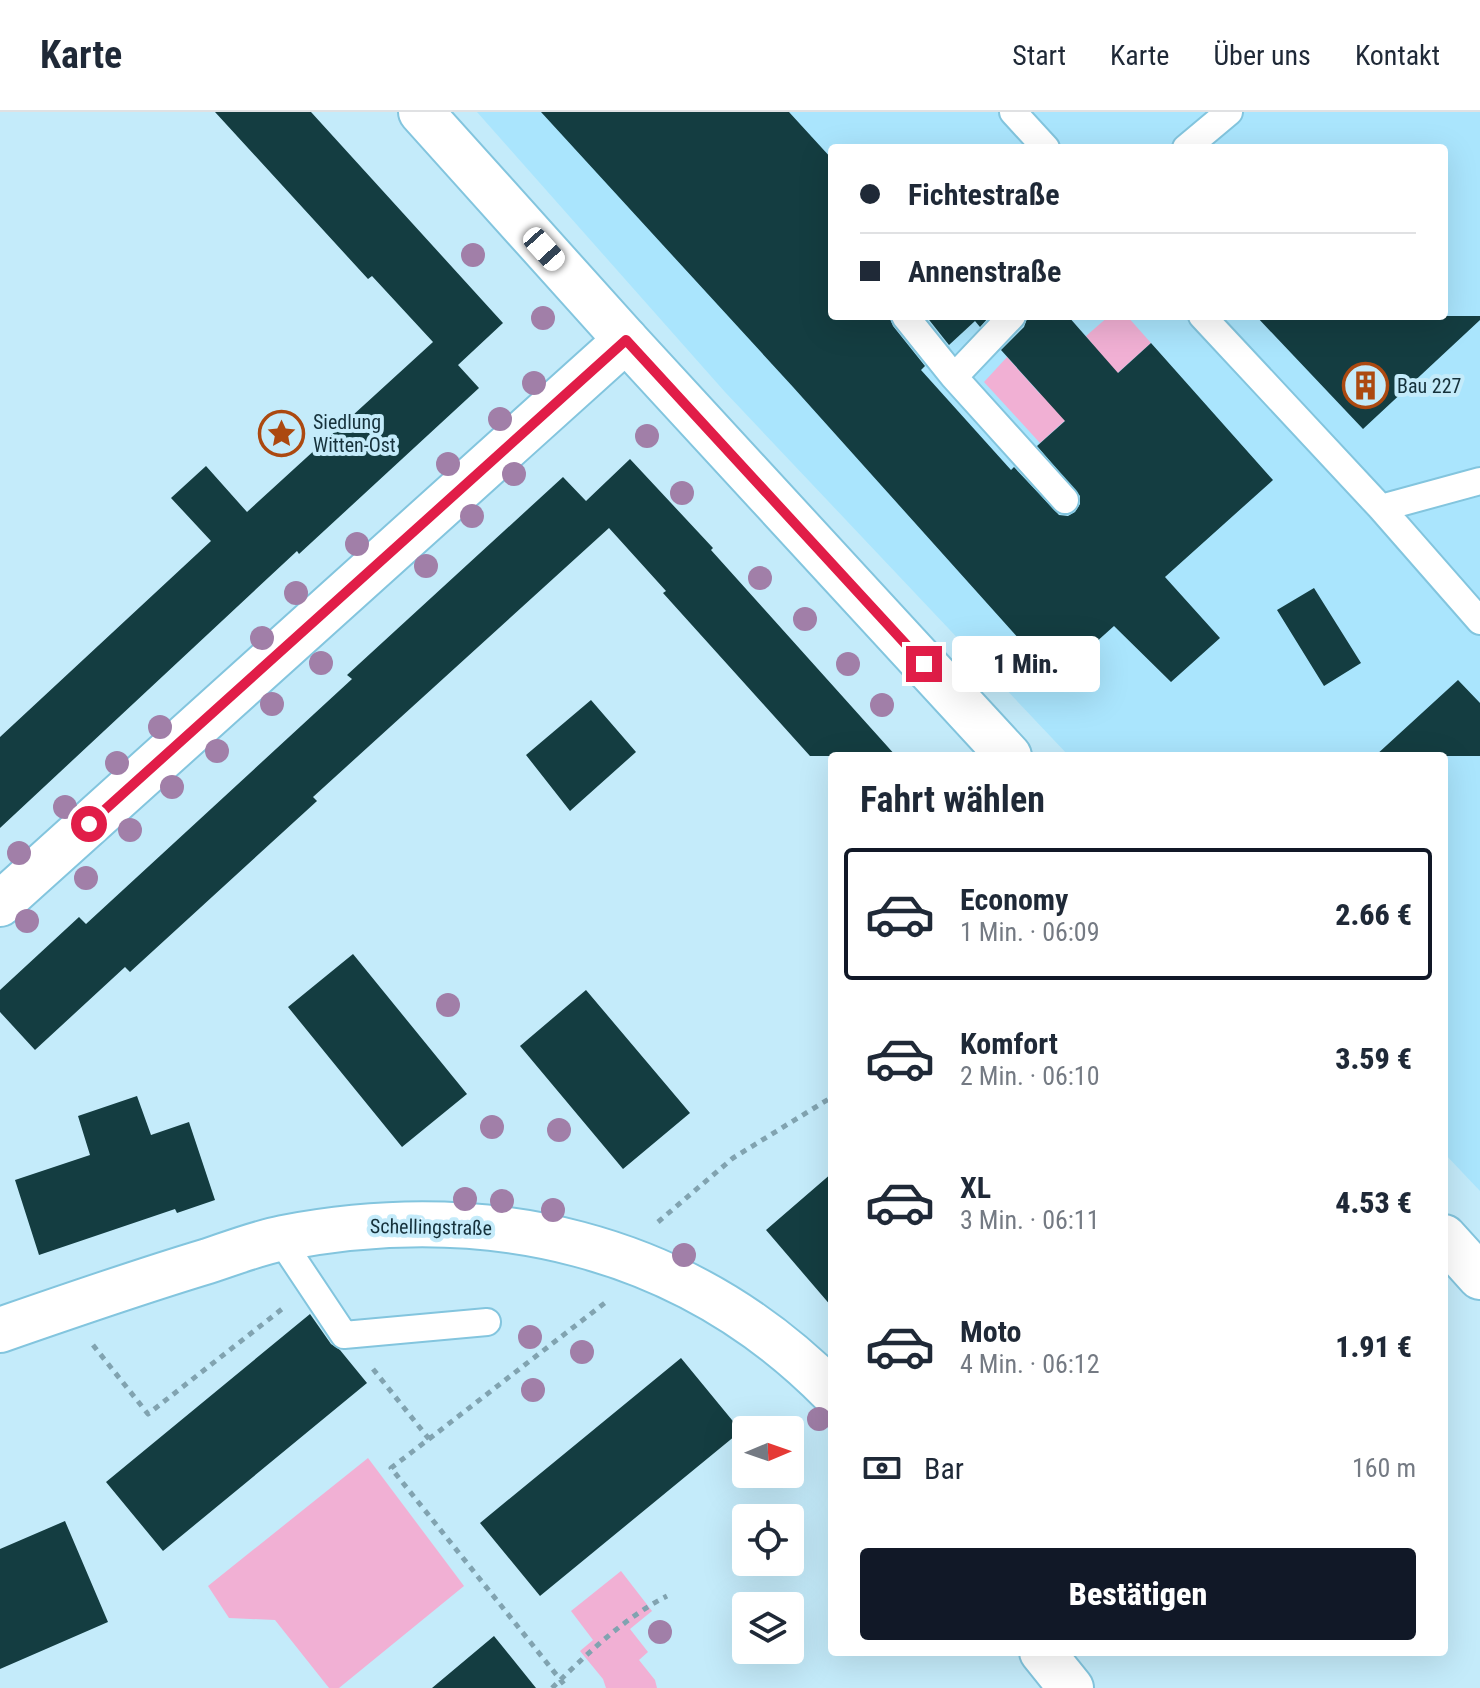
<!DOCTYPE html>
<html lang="de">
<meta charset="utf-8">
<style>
:root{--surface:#fff;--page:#f2f2f3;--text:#1f2937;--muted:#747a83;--line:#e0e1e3;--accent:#111827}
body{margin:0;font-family:"Roboto Condensed",sans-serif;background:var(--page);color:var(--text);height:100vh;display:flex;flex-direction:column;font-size:30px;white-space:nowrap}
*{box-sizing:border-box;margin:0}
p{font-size:26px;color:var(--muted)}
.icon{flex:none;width:44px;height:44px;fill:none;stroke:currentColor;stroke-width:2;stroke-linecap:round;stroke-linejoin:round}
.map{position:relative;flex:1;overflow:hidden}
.sheet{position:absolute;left:828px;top:640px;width:620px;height:904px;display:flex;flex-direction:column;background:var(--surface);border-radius:8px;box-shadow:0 8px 32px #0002}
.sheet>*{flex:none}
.guide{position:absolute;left:828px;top:32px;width:620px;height:176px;border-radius:8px;box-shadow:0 8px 32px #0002;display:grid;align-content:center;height:176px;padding:0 32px;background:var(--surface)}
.needle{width:52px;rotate:88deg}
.tools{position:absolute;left:732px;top:1304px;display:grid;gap:16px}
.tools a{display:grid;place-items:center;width:72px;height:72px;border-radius:8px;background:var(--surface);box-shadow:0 8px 32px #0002;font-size:40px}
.end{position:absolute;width:36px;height:36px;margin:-18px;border:10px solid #e11d48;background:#fff;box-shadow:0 0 0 4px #fff}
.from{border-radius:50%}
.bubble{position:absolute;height:56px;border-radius:8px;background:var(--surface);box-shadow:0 8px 32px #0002;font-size:26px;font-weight:800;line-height:56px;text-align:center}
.car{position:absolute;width:24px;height:48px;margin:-24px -12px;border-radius:10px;box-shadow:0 0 6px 2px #0007;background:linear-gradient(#fff 24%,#345 0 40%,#fff 0 76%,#345 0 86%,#fff 0)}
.guide b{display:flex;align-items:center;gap:28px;height:76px;font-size:30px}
.guide b+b{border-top:2px solid var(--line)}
.guide i{width:20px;height:20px;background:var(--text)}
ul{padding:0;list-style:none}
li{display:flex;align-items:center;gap:24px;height:132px;margin:0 16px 12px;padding:0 16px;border:4px solid transparent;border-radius:8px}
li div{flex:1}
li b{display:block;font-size:30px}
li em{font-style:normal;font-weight:800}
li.current{border-color:var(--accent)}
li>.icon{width:72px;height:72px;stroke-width:1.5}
h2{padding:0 32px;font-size:36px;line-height:96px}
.pay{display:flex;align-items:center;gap:20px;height:88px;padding:0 32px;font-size:30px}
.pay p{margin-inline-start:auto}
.button{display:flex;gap:16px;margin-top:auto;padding:16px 32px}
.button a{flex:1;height:92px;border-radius:8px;background:var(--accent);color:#fff;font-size:32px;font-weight:800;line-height:92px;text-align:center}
header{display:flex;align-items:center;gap:48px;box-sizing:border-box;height:112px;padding:0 40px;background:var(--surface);border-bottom:2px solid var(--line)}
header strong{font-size:38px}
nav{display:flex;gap:44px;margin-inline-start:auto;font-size:28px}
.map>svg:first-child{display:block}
.built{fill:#aae5fd;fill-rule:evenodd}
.green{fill:#f1b0d4}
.building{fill:#143d41}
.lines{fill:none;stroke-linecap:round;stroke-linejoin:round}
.service-casing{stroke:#83c5de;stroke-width:30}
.minor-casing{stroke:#83c5de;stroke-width:48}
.tertiary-casing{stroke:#83c5de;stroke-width:48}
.path{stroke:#81a3b0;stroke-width:5;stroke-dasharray:6 6;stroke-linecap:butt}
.service{stroke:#fff;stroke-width:26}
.minor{stroke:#fff;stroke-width:44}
.tertiary{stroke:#fff;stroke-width:44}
.tree{fill:#a17fa8}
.route{stroke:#e11d48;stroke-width:10}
.labels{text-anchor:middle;stroke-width:8;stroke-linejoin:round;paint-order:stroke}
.poi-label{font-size:20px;fill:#15313b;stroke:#c4ebfa;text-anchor:start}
.street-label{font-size:20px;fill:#15313b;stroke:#c4ebfa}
</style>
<header>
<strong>Karte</strong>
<nav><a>Start</a><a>Karte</a><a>Über uns</a><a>Kontakt</a></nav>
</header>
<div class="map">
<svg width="1480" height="1576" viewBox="0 0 1480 1576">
<rect width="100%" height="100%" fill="#c4ebfa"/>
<!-- built -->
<path class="built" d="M477,0h1003v1079l-36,-38v-397h-375l-344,-364zM832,36h612v168h-612z"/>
<!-- green -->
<path class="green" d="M1109,204h18l24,27 -111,100 -56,-61 23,-25 33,37 54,-48 -8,-10z
M368,1346l96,128 -125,102h-10l-54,-68 -46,-2 -21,-32z
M621,1459l31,40 -22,18 18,23 -9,8 16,20 2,8h-51l-3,-9 -23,-28 13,-11 -22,-29z"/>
<!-- building -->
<path class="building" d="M215,0h96l192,211 -45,42 21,23 -180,166 -2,-3 -297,277v-91l211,-196 -40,-43 35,-32 41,46 186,-170 -61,-66 -4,3z
M541,0h248l43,47v157h57l4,10 32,40 -4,4 90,100 3,-3 45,48 9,1 7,-4 5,-8v-8l-43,-50 28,-25 -64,-71 23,-23 4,-11h40l50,57 33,-30 122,137 -108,97 55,61 -49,44 -57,-56 -59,53 -262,-292z
M926,204h64l-10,11 -5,-6 -26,24z
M1256,204h224v4l-117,109z
M630,347l83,89 -2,2 185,206h-86l-147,-163 3,-2 -57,-63 -296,269 4,4 -187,171 -5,-5 -90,83 -35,-38v-22l79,-73 7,7 266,-245 -5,-4 216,-198 23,24z
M1314,476l47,75 -37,23 -47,-76z
M1458,568l22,23v53h-105z
M591,588l45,52 -66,59 -44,-56z
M353,842l114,140 -65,53 -114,-140z
M586,878l104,123 -67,56 -103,-123z
M137,984l14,39 38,-13 26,78 -38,13 -2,-4 -136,46 -24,-75 75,-25 -12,-39z
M832,1061v134l-66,-77z
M310,1202l21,30 9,6 27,33 -204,168 -57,-69z
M681,1246l60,73 -201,165 -60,-73z
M65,1409l43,101 -108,47v-120z
M494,1524l42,52h-104z"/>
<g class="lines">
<defs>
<path id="service" d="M1013,0l33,36
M1186,36l43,-36
M905,204l49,61
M1012,204l-58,61 111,123
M1202,204l179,192 99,113
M1381,396l99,-27
M280,1127l64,96 143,-13"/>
<path id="minor" d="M0,792l626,-564
M0,1218c69,-24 138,-48 208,-69 24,-8 50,-18 75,-23 204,-39 401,4 549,154
M1042,1540l29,36"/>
<path id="tertiary" d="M421,0l205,228 383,416
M1444,1125l36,40"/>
</defs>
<!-- service casing -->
<use href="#service" class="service-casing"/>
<!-- minor casing -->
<use href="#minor" class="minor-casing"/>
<!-- tertiary casing -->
<use href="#tertiary" class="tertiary-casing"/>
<!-- path -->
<path class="path" d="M658,1110l75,-64 99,-61
M93,1233l55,69 134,-105
M373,1257l56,70 -38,29 176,220
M429,1327l177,-137
M552,1576c35,-34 72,-70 115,-92"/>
<!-- service -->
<use href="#service" class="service"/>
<!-- minor -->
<use href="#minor" class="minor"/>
<!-- tertiary -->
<use href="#tertiary" class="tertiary"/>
</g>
<!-- trees -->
<g class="tree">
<circle cx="473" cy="143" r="12"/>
<circle cx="543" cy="206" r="12"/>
<circle cx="534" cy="271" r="12"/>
<circle cx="500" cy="307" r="12"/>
<circle cx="647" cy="324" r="12"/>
<circle cx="448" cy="352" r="12"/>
<circle cx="514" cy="362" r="12"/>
<circle cx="682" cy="381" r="12"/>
<circle cx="472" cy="404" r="12"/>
<circle cx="357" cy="432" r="12"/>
<circle cx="426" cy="454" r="12"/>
<circle cx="760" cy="466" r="12"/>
<circle cx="296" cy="481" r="12"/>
<circle cx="805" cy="507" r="12"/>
<circle cx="262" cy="526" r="12"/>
<circle cx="321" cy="551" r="12"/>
<circle cx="848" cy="552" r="12"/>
<circle cx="272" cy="592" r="12"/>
<circle cx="882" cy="593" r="12"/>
<circle cx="160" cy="615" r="12"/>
<circle cx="217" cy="639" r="12"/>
<circle cx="117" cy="651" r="12"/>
<circle cx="172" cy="675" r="12"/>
<circle cx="65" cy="695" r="12"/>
<circle cx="130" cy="718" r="12"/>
<circle cx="19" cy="741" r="12"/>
<circle cx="86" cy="766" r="12"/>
<circle cx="27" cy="809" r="12"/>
<circle cx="448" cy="893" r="12"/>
<circle cx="492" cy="1015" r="12"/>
<circle cx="559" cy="1018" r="12"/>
<circle cx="465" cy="1087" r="12"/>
<circle cx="502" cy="1089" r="12"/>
<circle cx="553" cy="1098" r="12"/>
<circle cx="684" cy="1143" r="12"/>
<circle cx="530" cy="1225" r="12"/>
<circle cx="582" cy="1240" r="12"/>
<circle cx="533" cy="1278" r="12"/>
<circle cx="819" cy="1307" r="12"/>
<circle cx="660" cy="1520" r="12"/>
</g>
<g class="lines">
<!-- route -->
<path class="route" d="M89,712l537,-484 298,324"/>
</g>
<!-- icons -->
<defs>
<symbol id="building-ring" viewBox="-11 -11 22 22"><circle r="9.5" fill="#c4ebfa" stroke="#ac4910" stroke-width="1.5"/><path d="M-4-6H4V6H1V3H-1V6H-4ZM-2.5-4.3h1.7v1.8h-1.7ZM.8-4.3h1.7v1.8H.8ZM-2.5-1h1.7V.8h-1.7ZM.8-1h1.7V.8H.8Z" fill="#ac4910"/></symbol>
<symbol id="sight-ring" viewBox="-11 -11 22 22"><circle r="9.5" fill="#c4ebfa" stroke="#ac4910" stroke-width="1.5"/><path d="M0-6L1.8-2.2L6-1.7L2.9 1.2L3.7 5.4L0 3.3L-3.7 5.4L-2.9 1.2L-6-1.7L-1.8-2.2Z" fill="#ac4910"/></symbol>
</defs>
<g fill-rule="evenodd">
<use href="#building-ring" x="1340" y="248" width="51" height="51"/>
<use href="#sight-ring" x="256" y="296" width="51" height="51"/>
</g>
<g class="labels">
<!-- poi labels -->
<g class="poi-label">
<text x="1397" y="281">Bau 227</text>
<text x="313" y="317">Siedlung<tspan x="313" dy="23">Witten-Ost</tspan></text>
</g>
<!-- street labels -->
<g class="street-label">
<text transform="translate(431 1115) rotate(1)" y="7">Schellingstraße</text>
</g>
</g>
</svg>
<div class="tools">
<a><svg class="needle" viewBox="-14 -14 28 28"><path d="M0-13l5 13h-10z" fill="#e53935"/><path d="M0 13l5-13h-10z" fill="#747a83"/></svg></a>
<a><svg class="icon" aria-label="locate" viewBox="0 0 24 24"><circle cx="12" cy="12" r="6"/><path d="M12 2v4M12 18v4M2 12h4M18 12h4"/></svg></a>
<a><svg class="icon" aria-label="layers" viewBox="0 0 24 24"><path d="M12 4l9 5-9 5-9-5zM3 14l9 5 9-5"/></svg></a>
</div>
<i class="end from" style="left:89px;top:712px"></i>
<i class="end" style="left:924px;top:552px"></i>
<div class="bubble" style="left:952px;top:524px;width:148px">1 Min.</div>
<i class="car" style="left:544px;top:137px;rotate:138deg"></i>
<div class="guide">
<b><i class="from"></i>Fichtestraße</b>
<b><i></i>Annenstraße</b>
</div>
<section class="sheet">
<h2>Fahrt wählen</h2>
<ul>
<li class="current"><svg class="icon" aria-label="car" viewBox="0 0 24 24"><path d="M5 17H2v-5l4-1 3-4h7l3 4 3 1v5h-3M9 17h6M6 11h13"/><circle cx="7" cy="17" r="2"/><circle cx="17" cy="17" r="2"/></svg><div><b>Economy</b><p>1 Min. · 06:09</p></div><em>2.66 €</em></li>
<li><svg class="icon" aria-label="car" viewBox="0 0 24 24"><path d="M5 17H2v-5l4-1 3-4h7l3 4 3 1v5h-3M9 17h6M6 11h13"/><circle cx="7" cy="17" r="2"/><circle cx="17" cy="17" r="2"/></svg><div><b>Komfort</b><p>2 Min. · 06:10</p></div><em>3.59 €</em></li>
<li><svg class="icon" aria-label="car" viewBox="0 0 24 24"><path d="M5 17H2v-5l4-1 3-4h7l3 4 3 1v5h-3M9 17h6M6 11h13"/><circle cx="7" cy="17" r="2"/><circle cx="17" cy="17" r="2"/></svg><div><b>XL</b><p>3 Min. · 06:11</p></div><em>4.53 €</em></li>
<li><svg class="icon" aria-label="car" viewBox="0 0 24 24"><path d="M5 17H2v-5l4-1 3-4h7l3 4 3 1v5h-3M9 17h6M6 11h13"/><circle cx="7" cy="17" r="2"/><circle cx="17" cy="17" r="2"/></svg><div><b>Moto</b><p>4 Min. · 06:12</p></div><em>1.91 €</em></li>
</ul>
<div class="pay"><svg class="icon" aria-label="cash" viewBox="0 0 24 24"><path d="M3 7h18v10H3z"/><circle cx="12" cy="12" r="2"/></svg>Bar<p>160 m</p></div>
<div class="button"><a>Bestätigen</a></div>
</section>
</div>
